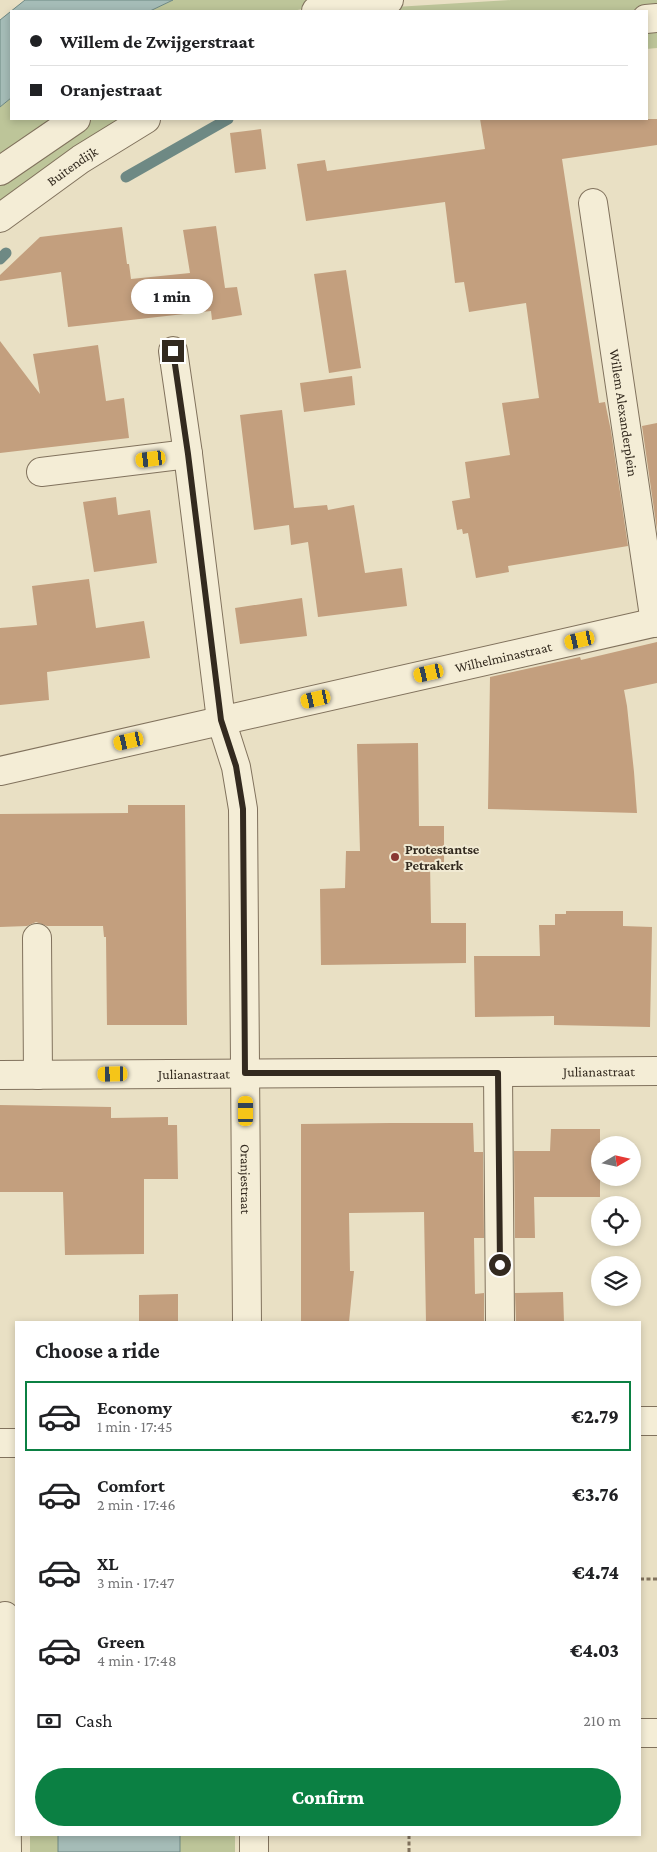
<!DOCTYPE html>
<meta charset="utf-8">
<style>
:root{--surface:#fff;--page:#f2f2f2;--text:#202124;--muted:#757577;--line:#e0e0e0;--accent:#0b8043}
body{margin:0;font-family:"Crimson Pro",serif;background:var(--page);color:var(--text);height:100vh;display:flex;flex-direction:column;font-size:19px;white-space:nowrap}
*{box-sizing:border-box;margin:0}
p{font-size:16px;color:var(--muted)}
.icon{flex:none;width:28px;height:28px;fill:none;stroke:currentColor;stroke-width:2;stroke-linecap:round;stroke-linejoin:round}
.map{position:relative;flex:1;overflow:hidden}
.panel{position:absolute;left:15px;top:1321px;width:626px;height:515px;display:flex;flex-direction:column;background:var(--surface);border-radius:0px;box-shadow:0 2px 8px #0003}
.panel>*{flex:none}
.hud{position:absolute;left:10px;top:10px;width:638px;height:110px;border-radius:0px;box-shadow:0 2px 8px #0003;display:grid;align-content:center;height:110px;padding:0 20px;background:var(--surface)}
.needle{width:32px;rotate:81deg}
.tools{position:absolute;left:591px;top:1136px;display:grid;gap:10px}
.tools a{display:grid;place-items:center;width:50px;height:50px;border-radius:50%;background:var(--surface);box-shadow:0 2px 8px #0003;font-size:25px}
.end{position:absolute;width:22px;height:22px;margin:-11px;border:6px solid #332a1f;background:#fff;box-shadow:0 0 0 2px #fff}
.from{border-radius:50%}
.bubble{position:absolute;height:35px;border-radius:18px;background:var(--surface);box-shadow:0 2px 8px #0003;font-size:16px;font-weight:800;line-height:35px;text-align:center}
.car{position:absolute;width:15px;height:30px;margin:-15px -8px;border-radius:6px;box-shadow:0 0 4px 1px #0007;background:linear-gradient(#f5c518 24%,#345 0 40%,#f5c518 0 76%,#345 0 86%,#f5c518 0)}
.hud b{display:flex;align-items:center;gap:18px;height:48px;font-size:19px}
.hud b+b{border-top:1px solid var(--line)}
.hud i{width:12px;height:12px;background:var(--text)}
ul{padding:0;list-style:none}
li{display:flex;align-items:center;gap:15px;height:70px;margin:0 10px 8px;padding:0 10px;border:2px solid transparent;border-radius:0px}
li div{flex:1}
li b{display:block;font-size:19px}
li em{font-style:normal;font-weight:800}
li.current{border-color:var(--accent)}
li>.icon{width:45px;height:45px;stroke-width:1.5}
h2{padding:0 20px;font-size:22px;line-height:60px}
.pay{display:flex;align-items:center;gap:12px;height:55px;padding:0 20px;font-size:19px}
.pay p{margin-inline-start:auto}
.primary-button{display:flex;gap:10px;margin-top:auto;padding:10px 20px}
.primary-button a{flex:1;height:58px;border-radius:30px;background:var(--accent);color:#fff;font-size:20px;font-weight:800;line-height:58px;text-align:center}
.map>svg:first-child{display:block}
.green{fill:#bdc599}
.water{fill:#a5bcb7;stroke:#6e8984}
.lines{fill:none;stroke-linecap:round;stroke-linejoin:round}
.stream{stroke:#6e8984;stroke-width:11}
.building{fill:#c39f7e}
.minor-casing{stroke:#81725d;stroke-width:30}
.path{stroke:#81725d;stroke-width:3;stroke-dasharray:4 2.5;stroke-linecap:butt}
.minor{stroke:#f4edd6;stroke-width:28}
.route{stroke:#332a1f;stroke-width:6}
.poi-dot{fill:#893833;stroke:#f1ead3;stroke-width:2}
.labels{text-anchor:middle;stroke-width:4;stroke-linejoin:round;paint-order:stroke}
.street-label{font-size:14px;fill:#332a1f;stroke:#f1ead3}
.poi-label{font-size:14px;font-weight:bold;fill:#332a1f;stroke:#f1ead3;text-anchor:start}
</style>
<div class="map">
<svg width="657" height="1852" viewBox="0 0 657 1852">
<rect width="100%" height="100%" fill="#e9e0c4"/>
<!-- green -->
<path class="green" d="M173,0h170l-50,11h-143z
M511,0h146v10l-304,1 42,-4z
M657,23v25l-11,1v-25z
M11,98v21h52l-63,43v-55z
M90,119h39l-129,88v-27z
M30,1835h28v17h-28z
M180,1835h55v17h-55z"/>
<!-- water -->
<path class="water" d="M25,0h148l-23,11h-139v87l-11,9v-87z
M58,1835h122v17h-122z"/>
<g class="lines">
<!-- stream -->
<path class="stream" d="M126,177l102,-58
M0,259l6,-6"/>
</g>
<!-- building -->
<path class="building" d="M480,119h177v26l-95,14 37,244 6,-1 6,29 17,115 -120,20 1,6 -33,6 -8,-45 -5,1 -1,-5 -5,1 -5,-29 18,-3 -5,-36 45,-7 -8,-52 37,-5 -13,-95 -57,9 -5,-30 -9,1 -10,-81 -139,19 -9,-57 28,-4 2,11 158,-22z
M261,129l5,40 -31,4 -5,-40z
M216,226l9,62 12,-1 5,28 -30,5 -1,-9 -143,16 -7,-55 -61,9v-6l40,-38 82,-10 5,37h2l2,15 59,-6 -7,-43z
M346,270l15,98 -32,5 -15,-99z
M0,341l40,53 -7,-40 65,-9 8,56 18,-3 5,40 -129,15z
M352,376l3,29 -51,7 -4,-29z
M282,410l12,98 33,-3 1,5 26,-5 11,68 37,-5 5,38 -89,11 -10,-75 -17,3 -2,-20 -35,5 -14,-115z
M657,423v107l-15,-104z
M116,497l2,18 32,-5 7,53 -63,9 -11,-70z
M89,579l7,49 48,-7 6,37 -103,14 2,28 -49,5v-77l37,-3 -5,-39z
M302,598l5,38 -67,8 -5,-36z
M657,642v41l-33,7 3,16 7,66 3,41 -149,-4 2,-132 90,-20 1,3z
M418,743l1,83h25v37h-14l1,60h35v40l-145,2 -1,-76 25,-1 1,-37h14l-3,-107z
M128,805h57l2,220h-80l-1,-88h-2l-1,-11h-56l-11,-4 -9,4 -27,1v-113l128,-1z
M566,911h57v15l29,1 -2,100 -96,-2v-9l-79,1 -1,-61h66l-1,-31h16v-11h11z
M0,1105l111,2v11l57,-1v8h9l1,54h-34v75l-79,1 -2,-63h-63z
M390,1123h83l1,29h9l1,86h-10l1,56 9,-1v29h-58l-2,-110 -75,1 1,58h4l-5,51h-48v-198z
M551,1129h49v68h-66l1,41h-20l-1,-87h36z
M563,1292l1,30h-48l-1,-29z
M178,1294v28h-39v-27z"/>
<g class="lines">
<defs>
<g id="minor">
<path d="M316,11l73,-11"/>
<path d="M646,19l11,-1"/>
<path d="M0,171l76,-52"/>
<path id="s1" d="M593,203l62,420"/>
<path id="s2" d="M0,218l81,-59 65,-40"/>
<path id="s3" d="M173,351l15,103 33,266 15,47 7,42 4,513"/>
<path d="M41,472l147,-18"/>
<path id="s4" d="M0,771l657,-149"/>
<path d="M37,938l1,137"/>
<path d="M498,1073l2,249"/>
<path id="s5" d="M0,1075l657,-4"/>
<path d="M640,1421h17"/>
<path d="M0,1443h16"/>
<path d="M5,1616l2,236"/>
<path d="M640,1733h17"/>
<path d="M254,1835v17"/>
</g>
</defs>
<!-- minor casing -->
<use href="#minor" class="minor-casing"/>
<!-- path -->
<path class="path" d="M640,1579h17
M409,1835v17"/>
<!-- minor -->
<use href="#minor" class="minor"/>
</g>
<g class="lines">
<!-- route -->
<path class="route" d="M173,351l15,103 33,266 15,46 7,43 2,264h253l2,192"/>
</g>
<!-- markers -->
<circle class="poi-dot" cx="395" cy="857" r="5"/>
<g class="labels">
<!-- street labels -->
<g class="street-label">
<text dy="5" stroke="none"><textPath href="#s2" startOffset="89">Buitendijk</textPath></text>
<text dy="5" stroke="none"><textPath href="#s1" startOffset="212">Willem Alexanderplein</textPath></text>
<text dy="5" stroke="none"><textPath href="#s4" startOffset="516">Wilhelminastraat</textPath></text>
<text dy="5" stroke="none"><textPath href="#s5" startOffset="599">Julianastraat</textPath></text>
<text dy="5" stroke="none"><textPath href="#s5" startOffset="194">Julianastraat</textPath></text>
<text dy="5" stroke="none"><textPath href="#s3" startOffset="834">Oranjestraat</textPath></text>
</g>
<!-- poi labels -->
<g class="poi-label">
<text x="405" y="854">Protestantse<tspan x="405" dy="16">Petrakerk</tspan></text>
</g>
</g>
</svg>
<div class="tools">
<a><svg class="needle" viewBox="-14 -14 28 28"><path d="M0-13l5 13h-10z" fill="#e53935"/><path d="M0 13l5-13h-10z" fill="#757577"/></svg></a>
<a><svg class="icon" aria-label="locate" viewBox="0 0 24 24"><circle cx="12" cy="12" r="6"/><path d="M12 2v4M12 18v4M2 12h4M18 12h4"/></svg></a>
<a><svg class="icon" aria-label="layers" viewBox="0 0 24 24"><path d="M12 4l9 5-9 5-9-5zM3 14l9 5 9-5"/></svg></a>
</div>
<i class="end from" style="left:500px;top:1265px"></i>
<i class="end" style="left:173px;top:351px"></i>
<div class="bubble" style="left:131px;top:279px;width:82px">1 min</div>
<i class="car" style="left:151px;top:459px;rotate:263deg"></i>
<i class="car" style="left:580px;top:640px;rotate:257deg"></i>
<i class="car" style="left:429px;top:673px;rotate:257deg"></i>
<i class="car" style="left:316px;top:699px;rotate:257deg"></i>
<i class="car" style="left:129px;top:741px;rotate:257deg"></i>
<i class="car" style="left:113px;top:1074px;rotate:269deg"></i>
<i class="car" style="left:246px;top:1111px;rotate:0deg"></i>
<div class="hud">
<b><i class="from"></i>Willem de Zwijgerstraat</b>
<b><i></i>Oranjestraat</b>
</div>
<section class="panel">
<h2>Choose a ride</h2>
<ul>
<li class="current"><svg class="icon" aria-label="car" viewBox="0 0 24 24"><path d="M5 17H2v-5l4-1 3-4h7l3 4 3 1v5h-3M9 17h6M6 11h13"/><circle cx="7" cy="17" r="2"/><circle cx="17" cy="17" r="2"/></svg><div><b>Economy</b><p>1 min · 17:45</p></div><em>€2.79</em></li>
<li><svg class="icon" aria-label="car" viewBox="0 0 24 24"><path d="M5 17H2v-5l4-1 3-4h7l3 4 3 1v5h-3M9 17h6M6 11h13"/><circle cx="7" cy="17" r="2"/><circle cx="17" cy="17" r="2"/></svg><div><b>Comfort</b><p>2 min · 17:46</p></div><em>€3.76</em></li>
<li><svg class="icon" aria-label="car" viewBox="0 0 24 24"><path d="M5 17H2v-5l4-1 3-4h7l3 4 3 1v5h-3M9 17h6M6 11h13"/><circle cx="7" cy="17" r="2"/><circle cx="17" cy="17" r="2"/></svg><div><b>XL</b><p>3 min · 17:47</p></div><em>€4.74</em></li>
<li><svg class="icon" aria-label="car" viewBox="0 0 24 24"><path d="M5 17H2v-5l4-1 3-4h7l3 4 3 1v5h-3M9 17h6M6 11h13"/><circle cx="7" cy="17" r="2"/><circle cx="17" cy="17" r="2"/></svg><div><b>Green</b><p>4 min · 17:48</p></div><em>€4.03</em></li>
</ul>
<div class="pay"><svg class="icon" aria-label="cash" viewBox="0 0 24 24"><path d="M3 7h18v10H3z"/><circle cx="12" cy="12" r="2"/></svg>Cash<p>210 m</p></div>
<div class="primary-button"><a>Confirm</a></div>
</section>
</div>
